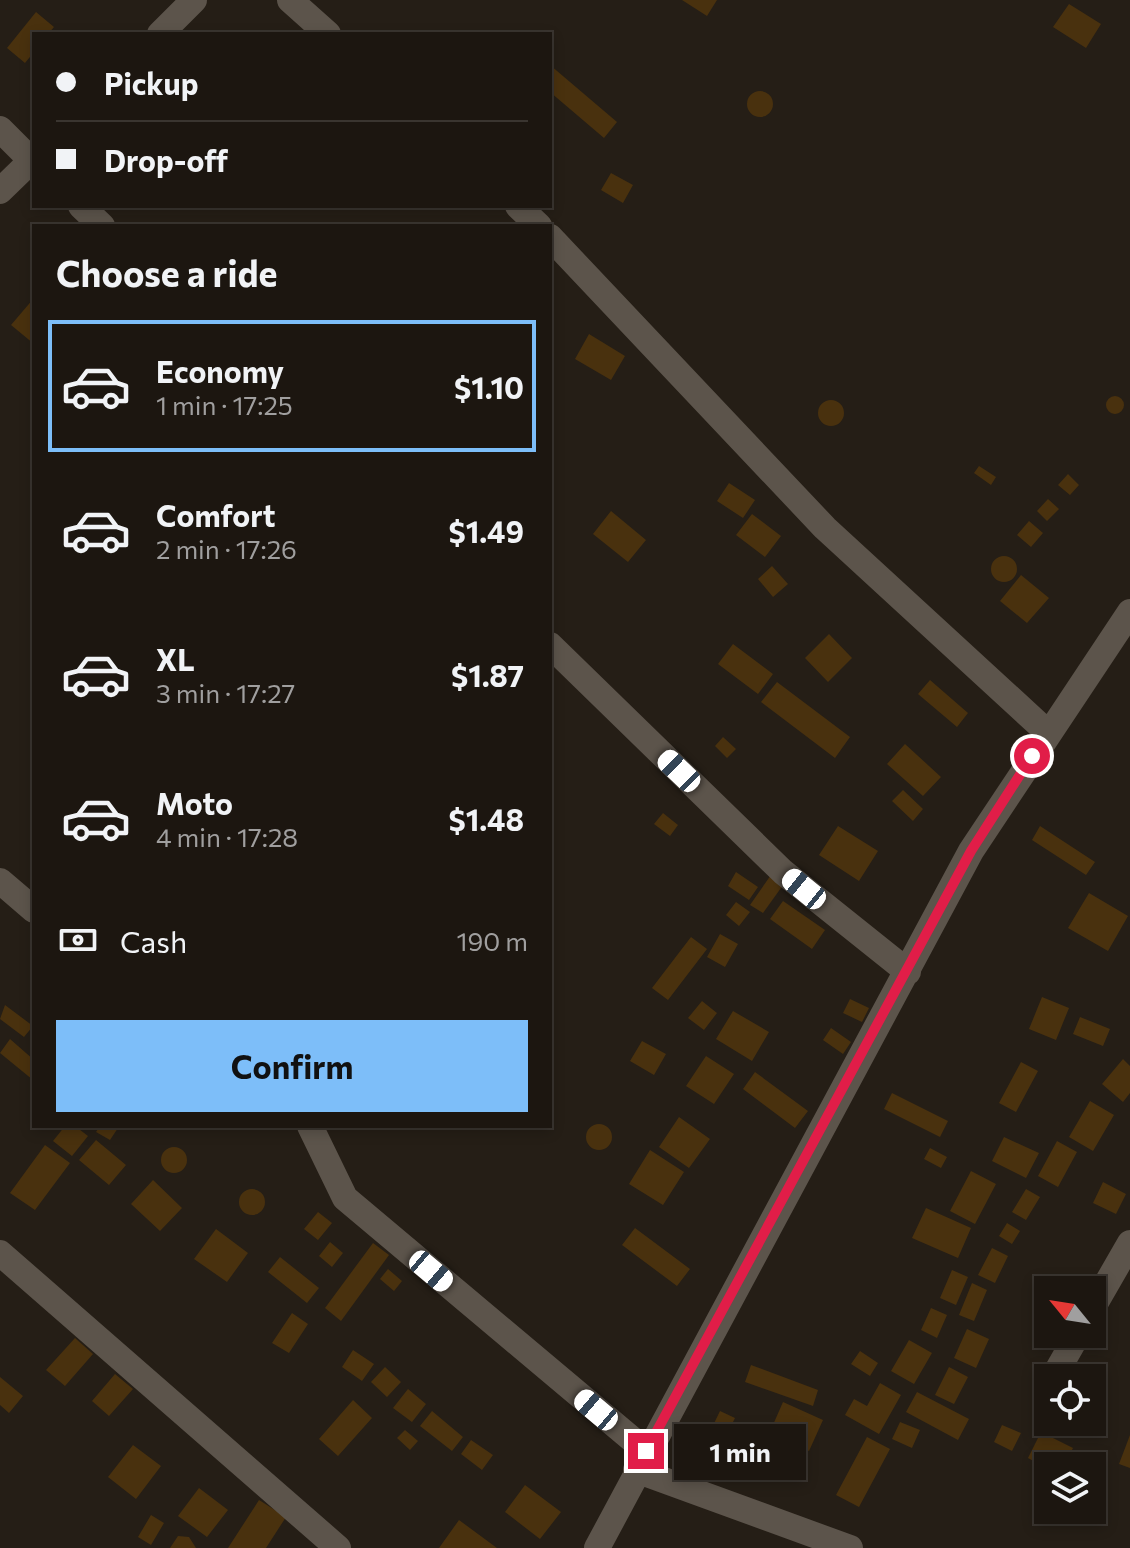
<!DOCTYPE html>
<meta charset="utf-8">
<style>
:root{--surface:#1c1610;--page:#251f19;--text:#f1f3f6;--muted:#a09f9f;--line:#3a3530;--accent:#7dbef9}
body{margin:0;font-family:Commissioner,sans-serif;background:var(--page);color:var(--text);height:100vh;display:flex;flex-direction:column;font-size:30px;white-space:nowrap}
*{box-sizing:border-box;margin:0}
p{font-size:26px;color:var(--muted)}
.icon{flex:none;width:44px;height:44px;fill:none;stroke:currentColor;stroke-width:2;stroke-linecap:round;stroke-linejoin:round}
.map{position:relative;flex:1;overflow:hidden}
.side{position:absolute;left:32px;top:224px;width:520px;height:904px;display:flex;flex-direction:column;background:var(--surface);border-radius:0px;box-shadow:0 4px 12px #0003,0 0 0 2px var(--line)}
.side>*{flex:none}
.banner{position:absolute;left:32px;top:32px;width:520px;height:176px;border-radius:0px;box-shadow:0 4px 12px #0003,0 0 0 2px var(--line);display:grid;align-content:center;height:176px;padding:0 24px;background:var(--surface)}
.needle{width:52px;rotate:300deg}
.tools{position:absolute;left:1034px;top:1276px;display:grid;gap:16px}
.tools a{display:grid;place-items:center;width:72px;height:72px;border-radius:0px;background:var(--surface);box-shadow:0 4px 12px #0003,0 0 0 2px var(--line);font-size:40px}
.end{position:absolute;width:36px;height:36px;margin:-18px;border:10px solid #e11d48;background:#fff;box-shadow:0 0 0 4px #fff}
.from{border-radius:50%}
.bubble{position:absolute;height:56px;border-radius:0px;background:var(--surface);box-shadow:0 4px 12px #0003,0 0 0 2px var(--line);font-size:26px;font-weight:700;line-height:56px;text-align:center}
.car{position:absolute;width:24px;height:48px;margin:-24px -12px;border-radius:10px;box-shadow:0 0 6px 2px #0007;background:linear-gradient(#fff 24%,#345 0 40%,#fff 0 76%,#345 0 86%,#fff 0)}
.banner b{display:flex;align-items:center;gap:28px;height:76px;font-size:30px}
.banner b+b{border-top:2px solid var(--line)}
.banner i{width:20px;height:20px;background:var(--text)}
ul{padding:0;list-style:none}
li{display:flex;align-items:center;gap:24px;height:132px;margin:0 16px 12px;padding:0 8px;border:4px solid transparent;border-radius:0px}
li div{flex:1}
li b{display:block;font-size:30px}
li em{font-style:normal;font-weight:700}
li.selected{border-color:var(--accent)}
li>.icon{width:72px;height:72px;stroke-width:1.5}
h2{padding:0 24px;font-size:36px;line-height:96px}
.pay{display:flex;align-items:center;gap:20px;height:88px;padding:0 24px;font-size:30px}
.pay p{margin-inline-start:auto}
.primary-button{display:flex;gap:16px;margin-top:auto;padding:16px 24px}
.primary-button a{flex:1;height:92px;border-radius:0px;background:var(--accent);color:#111;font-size:32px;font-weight:700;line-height:92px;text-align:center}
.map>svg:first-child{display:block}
.building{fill:#49310e}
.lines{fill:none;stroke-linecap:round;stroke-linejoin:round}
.street{stroke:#5c544b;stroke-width:26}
.route{stroke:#e11d48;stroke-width:10}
</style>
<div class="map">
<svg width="1130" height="1548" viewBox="0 0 1130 1548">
<rect width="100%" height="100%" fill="#251e16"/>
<!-- building -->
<path class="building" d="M682,0h35l-10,16z
M1069,4l32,20 -15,24 -33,-21z
M36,12l18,15 -6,7h-14v18l-9,11 -18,-15z
M550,65l67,57 -13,16 -54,-46z
M747 104a13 13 0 1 1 26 0a13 13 0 1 1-26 0Z
M611,173l22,12 -10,18 -22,-13z
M34,298v46l-23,-19z
M589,334l36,22 -14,24 -36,-21z
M1106 405a9 9 0 1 1 18 0a9 9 0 1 1-18 0Z
M818 413a13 13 0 1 1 26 0a13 13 0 1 1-26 0Z
M979,466l17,11 -5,8 -17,-12z
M1068,474l11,11 -9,10 -12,-10z
M729,483l26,17 -12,18 -26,-17z
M1048,499l11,10 -12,12 -10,-10z
M611,511l35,29 -18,22 -35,-28z
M752,514l29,22 -16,21 -29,-22z
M1029,521l14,12 -12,14 -14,-12z
M991 569a13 13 0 1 1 26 0a13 13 0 1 1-26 0Z
M772,566l16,18 -15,13 -15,-18z
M1021,575l28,23 -22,25 -27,-22z
M829,634l23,24 -24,24 -23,-24z
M733,644l40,30 -15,20 -40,-30z
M930,680l38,33 -11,14 -39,-33z
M777,682l73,55 -15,21 -74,-56z
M723,737l13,12 -9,9 -12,-12z
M905,744l36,33 -18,19 -36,-32z
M903,790l20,19 -10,12 -21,-20z
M663,813l15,12 -8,11 -16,-12z
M838,826l40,25 -19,30 -40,-26z
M1040,826l55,36 -9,13 -54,-35z
M736,872l22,15 -9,13 -21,-14z
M773,872l13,9 -23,32 -13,-8z
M1089,893l39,23 -20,35 -40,-23z
M783,901l42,29 -13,19 -42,-30z
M736,902l14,10 -11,14 -13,-11z
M720,934l18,10 -13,23 -18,-10z
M691,937l16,12 -39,51 -16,-12z
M1042,997l27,11 -13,32 -27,-11z
M850,999l19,9 -7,14 -19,-9z
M702,1001l15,12 -13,17 -16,-12z
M5,1005l28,21 -9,11 -24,-18z
M733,1011l36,21 -17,29 -36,-22z
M1080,1017l30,12 -7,17 -30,-12z
M831,1028l20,14 -8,12 -20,-14z
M10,1039l24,21 -1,20 -33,-27z
M642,1041l24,13 -12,21 -24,-14z
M706,1056l28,18 -20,30 -28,-18z
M1123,1059l7,7v27l-7,9 -21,-18z
M1021,1062l17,9 -22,41 -17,-9z
M755,1072l53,39 -13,17 -52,-39z
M892,1093l56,28 -8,16 -56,-28z
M1090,1101l24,14 -21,36 -24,-14z
M679,1117l31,22 -21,29 -30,-21z
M586 1137a13 13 0 1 1 26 0a13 13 0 1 1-26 0Z
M65,1126h10l13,10 -16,20 -19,-15z
M100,1126h14l4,2 -8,12 -14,-8z
M1004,1137l35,16 -13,25 -34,-17z
M96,1140l30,25 -17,20 -30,-25z
M1057,1141l20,11 -19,35 -20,-11z
M45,1145l25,18 -35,47 -25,-17z
M161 1160a13 13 0 1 1 26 0a13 13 0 1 1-26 0Z
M930,1148l17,9 -6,11 -17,-9z
M650,1150l34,22 -21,33 -34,-21z
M971,1171l25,13 -21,40 -25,-13z
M153,1180l29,28 -22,23 -29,-27z
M1103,1182l23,12 -10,20 -23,-11z
M239 1202a13 13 0 1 1 26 0a13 13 0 1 1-26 0Z
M1026,1189l14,8 -14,23 -14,-8z
M926,1208l45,20 -13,30 -46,-20z
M318,1212l14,11 -14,17 -14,-11z
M1007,1223l13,8 -8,13 -13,-8z
M635,1228l55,41 -13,17 -55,-41z
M216,1229l32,24 -21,29 -33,-23z
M330,1242l13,11 -11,14 -13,-11z
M373,1243l16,12 -48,66 -16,-13z
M992,1248l16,8 -13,27 -17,-8z
M280,1257l39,31 -12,15 -39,-31z
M388,1269l14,12 -8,10 -14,-12z
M952,1270l16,7 -12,28 -16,-7z
M972,1283l15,7 -13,31 -15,-6z
M931,1308l16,7 -10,23 -16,-8z
M292,1313l16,11 -19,29 -17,-10z
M967,1329l22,10 -13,29 -22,-10z
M75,1338l18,16 -28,32 -19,-16z
M909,1340l23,13 -18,31 -23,-13z
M353,1350l21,14 -12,17 -20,-14z
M860,1351l18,12 -8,13 -19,-12z
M751,1365l67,25 -5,16 -68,-24z
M385,1367l16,15 -14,15 -16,-15z
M949,1367l19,10 -14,27 -19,-9z
M115,1374l18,15 -24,27 -17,-15z
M0,1377l23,19 -14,17 -9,-8z
M880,1383l21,12 -22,39 -34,-19 9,-16 13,7z
M408,1389l18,15 -14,18 -19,-14z
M917,1392l52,27 -11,21 -52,-28z
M353,1400l19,18 -34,38 -19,-17z
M783,1402l40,18 -14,31 -40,-17z
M432,1411l31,26 -11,14 -32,-25z
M720,1411l15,7 -16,32 -14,-8z
M900,1422l20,8 -8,18 -20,-9z
M1002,1425l19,8 -9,18 -18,-9z
M735,1429l24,8 -7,19 -23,-9z
M405,1430l13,11 -8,9 -13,-12z
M1041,1432l32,16 -9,18 -16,3 -20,-11z
M1130,1435v33l-11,-4z
M867,1437l23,12 -31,58 -23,-12z
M471,1440l22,15 -11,15 -21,-16z
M133,1445l28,21 -25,33 -28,-22z
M525,1485l36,27 -21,27 -35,-27z
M199,1488l29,22 -21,27 -29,-21z
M259,1500l27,17 -20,31h-38z
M151,1515l13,8 -13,22 -13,-8z
M459,1520l38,28h-58z
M178,1536l11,1 7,11h-26z"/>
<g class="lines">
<!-- street -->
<path class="street" d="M290,0l38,34
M160,34l34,-34
M0,129l34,34
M0,191l34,-33
M81,206l21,20
M518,206l21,20
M550,237l275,291 222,204
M550,645l233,227 125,100
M0,881l34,29
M310,1126l35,72 301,253
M0,1253l338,295
M1092,1309l38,-66
M1053,1378l25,-44
M636,1470l214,78
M597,1548l374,-697 159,-239"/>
</g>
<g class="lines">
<!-- route -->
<path class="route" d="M646,1451l325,-600 61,-95"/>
</g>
</svg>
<div class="tools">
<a><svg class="needle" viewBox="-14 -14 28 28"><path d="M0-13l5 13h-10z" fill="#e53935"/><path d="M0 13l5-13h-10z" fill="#a09f9f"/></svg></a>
<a><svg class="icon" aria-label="locate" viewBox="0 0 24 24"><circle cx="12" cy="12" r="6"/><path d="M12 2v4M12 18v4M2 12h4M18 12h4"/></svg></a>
<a><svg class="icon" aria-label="layers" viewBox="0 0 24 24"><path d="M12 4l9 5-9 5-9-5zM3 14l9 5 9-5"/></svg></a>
</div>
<i class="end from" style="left:1032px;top:756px"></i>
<i class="end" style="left:646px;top:1451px"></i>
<div class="bubble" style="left:674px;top:1424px;width:132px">1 min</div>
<i class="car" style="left:679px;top:771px;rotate:314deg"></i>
<i class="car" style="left:804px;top:889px;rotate:309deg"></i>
<i class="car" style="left:431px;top:1271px;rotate:130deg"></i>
<i class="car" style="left:596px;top:1410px;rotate:310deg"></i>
<div class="banner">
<b><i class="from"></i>Pickup</b>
<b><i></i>Drop-off</b>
</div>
<section class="side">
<h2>Choose a ride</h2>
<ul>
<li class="selected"><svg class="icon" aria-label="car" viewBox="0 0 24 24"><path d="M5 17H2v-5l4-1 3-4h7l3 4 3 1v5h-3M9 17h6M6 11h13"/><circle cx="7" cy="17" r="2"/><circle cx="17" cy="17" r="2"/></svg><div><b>Economy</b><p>1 min · 17:25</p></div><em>$1.10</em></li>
<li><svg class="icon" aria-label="car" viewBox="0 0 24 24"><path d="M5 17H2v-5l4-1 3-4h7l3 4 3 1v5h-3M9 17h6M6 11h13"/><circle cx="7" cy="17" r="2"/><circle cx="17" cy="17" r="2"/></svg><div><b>Comfort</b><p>2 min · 17:26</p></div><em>$1.49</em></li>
<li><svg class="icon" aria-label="car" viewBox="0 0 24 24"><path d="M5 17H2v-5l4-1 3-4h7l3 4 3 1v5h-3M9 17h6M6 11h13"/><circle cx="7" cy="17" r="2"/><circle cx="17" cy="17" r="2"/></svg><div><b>XL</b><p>3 min · 17:27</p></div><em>$1.87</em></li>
<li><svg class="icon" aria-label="car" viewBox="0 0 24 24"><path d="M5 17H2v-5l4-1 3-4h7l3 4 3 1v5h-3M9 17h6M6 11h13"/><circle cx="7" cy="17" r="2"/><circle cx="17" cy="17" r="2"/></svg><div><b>Moto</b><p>4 min · 17:28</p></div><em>$1.48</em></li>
</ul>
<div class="pay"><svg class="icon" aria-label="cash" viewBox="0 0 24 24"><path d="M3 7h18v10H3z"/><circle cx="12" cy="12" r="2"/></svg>Cash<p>190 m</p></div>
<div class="primary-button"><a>Confirm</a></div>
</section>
</div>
